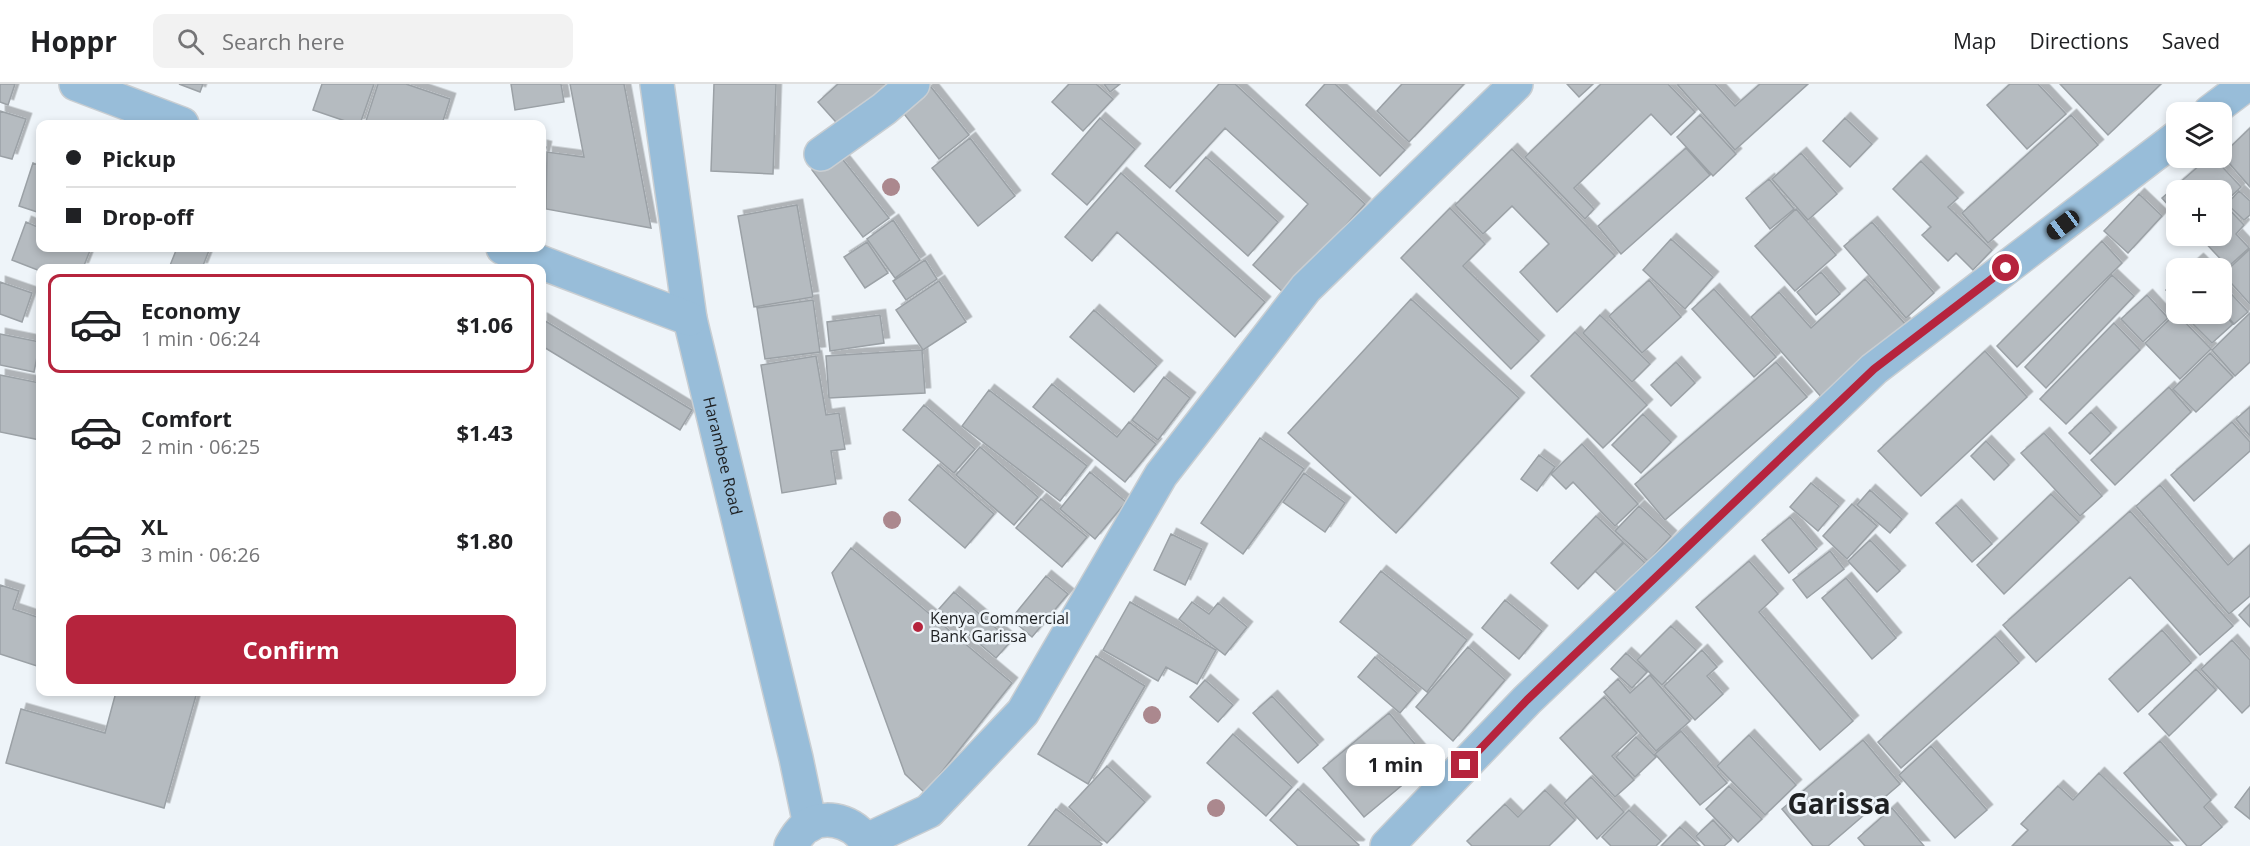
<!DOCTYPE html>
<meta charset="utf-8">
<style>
:root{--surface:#fff;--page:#f2f2f2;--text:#202124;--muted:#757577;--line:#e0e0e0;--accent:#b6243d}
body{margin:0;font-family:"Open Sans",sans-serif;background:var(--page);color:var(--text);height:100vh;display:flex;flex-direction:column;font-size:22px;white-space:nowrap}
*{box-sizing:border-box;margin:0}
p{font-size:20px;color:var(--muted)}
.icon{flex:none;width:33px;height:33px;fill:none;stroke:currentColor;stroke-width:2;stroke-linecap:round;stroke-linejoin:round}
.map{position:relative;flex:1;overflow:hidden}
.panel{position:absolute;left:36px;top:180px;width:510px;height:432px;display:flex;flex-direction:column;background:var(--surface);border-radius:12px;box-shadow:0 3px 9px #0003}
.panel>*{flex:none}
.hud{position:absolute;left:36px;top:36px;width:510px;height:132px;border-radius:12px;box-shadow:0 3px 9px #0003;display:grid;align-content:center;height:132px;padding:0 30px;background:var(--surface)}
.buttons{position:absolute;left:2166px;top:18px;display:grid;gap:12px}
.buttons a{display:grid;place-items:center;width:66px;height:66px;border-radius:12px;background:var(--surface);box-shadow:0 3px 9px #0003;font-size:30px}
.end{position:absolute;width:27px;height:27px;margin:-14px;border:8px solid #b6243d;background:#fff;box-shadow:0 0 0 3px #fff}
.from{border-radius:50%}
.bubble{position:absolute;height:42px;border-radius:12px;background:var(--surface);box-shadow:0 3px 9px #0003;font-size:20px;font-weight:700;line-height:42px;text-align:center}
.car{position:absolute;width:18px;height:36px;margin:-18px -9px;border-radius:8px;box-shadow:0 0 4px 2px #0007;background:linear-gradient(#222 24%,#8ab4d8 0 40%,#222 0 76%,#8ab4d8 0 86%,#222 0)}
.hud b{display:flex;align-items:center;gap:21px;height:57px;font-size:22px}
.hud b+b{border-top:2px solid var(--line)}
.hud i{width:15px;height:15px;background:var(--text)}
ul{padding:10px 0 0;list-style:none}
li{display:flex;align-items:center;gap:18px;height:99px;margin:0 12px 9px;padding:0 18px;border:3px solid transparent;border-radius:12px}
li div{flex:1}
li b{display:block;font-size:22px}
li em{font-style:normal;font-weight:700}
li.on{border-color:var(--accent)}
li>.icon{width:54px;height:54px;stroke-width:1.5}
.primary-button{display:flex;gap:12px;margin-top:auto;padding:12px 30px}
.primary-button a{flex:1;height:69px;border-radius:12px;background:var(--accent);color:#fff;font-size:24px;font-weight:700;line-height:69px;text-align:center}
header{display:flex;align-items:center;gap:36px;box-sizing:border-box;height:84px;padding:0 30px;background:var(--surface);border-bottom:2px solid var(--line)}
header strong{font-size:28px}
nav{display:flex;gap:33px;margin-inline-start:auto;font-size:21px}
.search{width:420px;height:54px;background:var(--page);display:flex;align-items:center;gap:15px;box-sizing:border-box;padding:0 21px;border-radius:12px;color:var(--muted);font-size:22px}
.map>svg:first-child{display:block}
.building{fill:#b5bbc0;stroke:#9ba1a6;stroke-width:1.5;filter:url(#shadow)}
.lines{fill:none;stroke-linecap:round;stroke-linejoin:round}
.minor-casing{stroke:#c9ced2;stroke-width:36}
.minor{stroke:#98bdd9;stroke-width:33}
.tree{fill:#ab888e}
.route{stroke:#b6243d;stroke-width:8}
.poi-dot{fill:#b6243d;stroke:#eef4f9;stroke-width:2}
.labels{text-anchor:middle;stroke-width:5;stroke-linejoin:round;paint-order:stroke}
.street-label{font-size:16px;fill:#1e2022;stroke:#eef4f9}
.poi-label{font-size:16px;fill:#1e2022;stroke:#eef4f9;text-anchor:start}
.town-label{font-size:28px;font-weight:bold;fill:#1e2022;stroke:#eef4f9}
</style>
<header>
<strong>Hoppr</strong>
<div class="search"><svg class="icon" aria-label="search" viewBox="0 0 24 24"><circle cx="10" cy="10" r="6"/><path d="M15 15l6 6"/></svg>Search here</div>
<nav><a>Map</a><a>Directions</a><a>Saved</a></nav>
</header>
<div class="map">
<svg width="2250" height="762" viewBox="0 0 2250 762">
<defs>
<filter id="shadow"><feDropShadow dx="5.5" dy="-5.5" stdDeviation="0" flood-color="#0004"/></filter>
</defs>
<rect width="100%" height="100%" fill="#eef4f9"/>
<!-- building -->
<path class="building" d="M0,0h15l-7,21 -8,-3z
M179,0h24l-3,8z
M322,0h52l-14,40h-6l-41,-14z
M378,0h28l44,15 -8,25h-77z
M511,0h50l3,18 -49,8z
M570,0h54l27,144 -105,-19 1,-57 37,5z
M714,0h62l-3,90 -62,-3z
M838,0h49l4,4 -48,42 -25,-28z
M1069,0h27l17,15 -30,32 -31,-29z
M1104,0h16l-10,8z
M1219,0h16l130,120 -81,89 -31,-28 55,-61 -83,-76 -55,60 -25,-22z
M1325,0h10l70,66 -25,26 -74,-71z
M1402,0h62l-55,58 -32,-31z
M1567,0h26l-14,13z
M1601,0h67l27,28 -24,23 -20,-21 -77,74 20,21 -9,10 -60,-62z
M1677,0h38l20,22 25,-22h48l-73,66z
M2010,0h28l28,30 -39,35 -40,-44z
M2060,0h101l-53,51z
M931,3l38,48 -30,24 -38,-49z
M0,27l26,8 -14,40 -12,-3z
M1700,31l36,39 -23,22 -36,-39z
M2071,31l27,30 -110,98 -26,-30z
M1100,34l35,31 -48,56 -35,-31z
M1845,34l27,26 -22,23 -27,-26z
M2250,44v59l-28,-32z
M970,54l45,58 -37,30 -46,-58z
M542,62l4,1 -4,18z
M1686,64l24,27 -89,79 -23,-28z
M1512,65l103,107 -58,56 -37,-40 29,-28 -37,-38 -29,28 -28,-29z
M836,67l53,67 -26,19 -51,-67z
M1801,69l36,41 -29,26 -36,-41z
M1206,73l72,65 -30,34 -72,-65z
M2208,74h6l27,29 -19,18v-15h-46v24l-14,-16z
M1921,77l37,37 -10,9 44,43 -19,20 -17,-17 -8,8 -26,-26 9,-8 -38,-38z
M33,79l7,3v47l-21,-7z
M1121,89l144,129 -30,35 -118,-105 -25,29 -27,-24z
M1769,95l25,30 -24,20 -24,-31z
M2239,107l11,10v14l-6,5 -17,-16z
M2139,110l23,22 -34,37 -24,-22z
M797,121l16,92 -59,10 -16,-91z
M2225,121l19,20 -8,9 13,14 -21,19 -29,-31h23v-27z
M1450,124l35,36 -22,22 76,75 -28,28 -110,-111z
M1796,125l40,46 -41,36 -40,-45z
M893,136l27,40 -25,18 -28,-39z
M26,138l14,6v20h51l-8,20h-43v3l-28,-11z
M1872,138l62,71 -28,25 -62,-72z
M1671,155l42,38 -28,32 -42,-39z
M2102,157l20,22 -105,104 -20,-21z
M867,158l21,31 -23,15 -21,-31z
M177,164h33l-8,20h-33z
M2250,165v55l-27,-30z
M2198,175l9,9h-19z
M925,176l12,19 -31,21 -13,-19z
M1821,188l19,22 -24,21 -19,-23z
M2112,191l22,21 -88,92 -21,-21z
M1865,195l41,46 -83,74 -72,-82 28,-25 32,36z
M1649,196l32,37 -39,36 -33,-37z
M2176,196v22l-10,-12z
M939,197l27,41 -43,28 -27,-40z
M0,198l32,11 -10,29 -22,-8z
M2222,200l26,28 -14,12 -12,-13z
M1714,205l62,68 -22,20 -62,-68z
M2147,211l21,23 -25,24 -22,-23z
M1411,215l108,99 -123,135 -108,-100z
M813,216l7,52 -55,7 -8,-51z
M1094,226l63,56 -23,26 -64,-55z
M2222,228l11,12 -21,19 -25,-25 5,-4z
M2176,229l35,36 -31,30 -35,-36z
M2250,229v49l-15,14 -23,-26z
M880,231l4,28 -54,8 -3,-29z
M1600,231l50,49 -18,18 -49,-49z
M542,235l150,91 -12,20 -138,-84z
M2114,239l26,27 -74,74 -26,-25z
M1575,248l72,73 -44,43 -72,-72z
M0,250l40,8 -6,30 -34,-7z
M922,266l3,43 -96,5 -3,-42z
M1985,267l42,46 -106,99 -43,-45z
M2210,269l23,24 -37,35 -23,-23z
M816,272l10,59 13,-2 6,36 -14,2 5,33 -54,9 -21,-128z
M1676,278l19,21 -24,23 -20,-21z
M1776,278l31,35 -142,123 -30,-36z
M0,291l40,8v57l-40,-8z
M1164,293l26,21 -32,42 -26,-20z
M1052,300l65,53 12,-15 27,22 -31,38 -92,-75z
M2169,303l22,25 -76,73 -24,-25z
M989,306l98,76 -27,35 -98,-75z
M924,321l51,44 -21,24 -51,-43z
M2250,323v29l-14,-17z
M2091,328l20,21 -21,21 -21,-21z
M1643,330l28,28 -30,31 -29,-28z
M2232,338l18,20v9l-56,50 -23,-26z
M2044,349l58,63 -22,20 -59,-63z
M1260,354l44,31 -61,85 -42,-31z
M1986,357l23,24 -15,15 -23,-24z
M1582,360l56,60 -23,22 -42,-44 -7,7 -15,-15z
M980,363l58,50 -24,28 -58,-50z
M1539,371l16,12 -18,24 -16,-12z
M938,381l56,49 -29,34 -56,-48z
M1090,388l36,30 -31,37 -35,-30z
M1304,389l41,30 -20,29 -42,-30z
M1811,399l28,23 -21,25 -28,-24z
M2160,401l68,80 22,-20v51l-21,18 -93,-108z
M1870,406l32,29 -12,14 -33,-28z
M2051,410l28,28 -75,72 -27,-29z
M1041,415l46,38 -25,30 -46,-39z
M1852,420l25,22 -30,33 -24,-23z
M1956,421l36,39 -20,18 -36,-39z
M1639,422l32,30 -23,25 -33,-30z
M2130,427l103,115 -33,29 -70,-78 -94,85 -33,-37z
M1596,432l27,26 -45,47 -27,-26z
M1790,433l27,32 -28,24 -27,-33z
M1171,450l31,15 -17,36 -31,-15z
M1870,456l30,31 -23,21 -29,-31z
M1624,459l21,20 -28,29 -22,-21z
M851,464l161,135 -87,110 -20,-19 -73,-201z
M1830,467l14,18 -37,29 -14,-18z
M1749,477l29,33 -19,18 94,109 -33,29 -124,-143z
M1381,487l86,69 -40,52 -87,-70z
M1046,492l22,18 -36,43 -21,-18z
M1846,494l50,60 -24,21 -50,-61z
M0,501l19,6 -6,18 27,9v49l-40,-13z
M954,508l57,49 -15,17 -57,-49z
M1505,516l37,31 -23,28 -37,-31z
M1130,518l86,48 -19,34 -31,-17 -8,14 -55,-31z
M1192,518l17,12 9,-11 29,24 -22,28 -46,-36z
M2250,520v23l-11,-12z
M1671,542l25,24 -34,35 -25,-25z
M2162,546l29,33 -53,49 -29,-33z
M1995,552l24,27 -118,105 -23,-26z
M2232,556l18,20v45l-8,8 -41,-44z
M1468,563l37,33 -52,61 -37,-34z
M1702,566l15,17 -10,9 16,18 -28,26 -31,-34z
M1626,569l21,19 -15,16 -21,-19z
M1096,572l49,30 -57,98 -50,-30z
M1375,573l42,36 -17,20 -42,-36z
M2196,585l20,21 -47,46 -20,-22z
M1650,591l40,46 -34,30 -52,-59 14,-13 12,14z
M1205,596l28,25 -15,17 -28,-25z
M116,608h81l-33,116 -158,-45 15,-54 84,24z
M1272,612l46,49 -20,18 -45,-50z
M1604,613l33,36 -25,23 22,24 -19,17 -55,-59z
M1389,629l41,49 -66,55 -41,-49z
M1681,647l46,52 -27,22 -45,-51z
M1233,650l59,53 -26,29 -59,-53z
M1749,651l47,50 -31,30 -48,-49z
M1636,653l20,20 -21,20 -19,-20z
M1863,656l37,44 -72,62h-15l-31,-37z
M2160,657l51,59 -7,7 18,20 -22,19h-13l-63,-73z
M1931,662l56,64 -32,28 -56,-63z
M1107,682l38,36 -38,41 -38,-36z
M2099,689l74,73h-161l16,-16 -7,-6 37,-38 15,14z
M1591,693l33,35 -27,27 -33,-36z
M1729,702l33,33 -24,23 -32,-33z
M2250,703v32l-15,-12z
M1298,705l61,56 -1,1h-60l-28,-26z
M1545,706l30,30 -26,26h-77l-5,-5 38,-37 13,13z
M1892,724l32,38h-59l-7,-8z
M1056,725l46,35 -2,2h-72z
M1629,726l32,31 -5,5h-45l-9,-9z
M1713,736l18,20 -7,6h-19l-9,-10z
M1680,743l20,19h-39z"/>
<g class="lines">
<defs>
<g id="minor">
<path d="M76,0l106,40"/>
<path id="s1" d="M657,0l33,235 106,439 14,67"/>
<path d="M2210,28l37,-28"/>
<path d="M821,70l63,-45 29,-25"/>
<path d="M503,164l187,71"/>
<path d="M865,757l64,-30 94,-99 138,-237 145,-187 210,-204"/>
<path d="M791,762c5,-9 10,-17 19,-22 20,-10 50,0 57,22"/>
<path d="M1387,762l140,-146 347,-331 302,-231"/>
</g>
</defs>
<!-- minor casing -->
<use href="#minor" class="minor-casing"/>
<!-- minor -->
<use href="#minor" class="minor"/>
</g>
<!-- trees -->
<g class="tree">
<circle cx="891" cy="103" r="9"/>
<circle cx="892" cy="436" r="9"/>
<circle cx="1152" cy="631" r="9"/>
<circle cx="1216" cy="724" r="9"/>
</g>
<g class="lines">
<!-- route -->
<path class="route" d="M1465,681l62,-65 347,-331 132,-101"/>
</g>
<!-- markers -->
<circle class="poi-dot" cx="918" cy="543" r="6"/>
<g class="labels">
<!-- street labels -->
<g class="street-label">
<text dy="6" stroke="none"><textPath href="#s1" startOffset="378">Harambee Road</textPath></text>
</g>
<!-- poi labels -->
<g class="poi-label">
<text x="930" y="540">Kenya Commercial<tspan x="930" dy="18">Bank Garissa</tspan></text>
</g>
<!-- town labels -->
<g class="town-label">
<text x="1839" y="730">Garissa</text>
</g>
</g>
</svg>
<div class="buttons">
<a><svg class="icon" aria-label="layers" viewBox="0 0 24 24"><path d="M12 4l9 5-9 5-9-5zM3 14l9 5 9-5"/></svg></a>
<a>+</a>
<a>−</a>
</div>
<i class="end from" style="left:2006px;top:184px"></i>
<i class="end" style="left:1465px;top:681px"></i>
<div class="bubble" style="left:1346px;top:660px;width:99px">1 min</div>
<i class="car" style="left:2063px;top:141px;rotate:233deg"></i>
<div class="hud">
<b><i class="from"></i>Pickup</b>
<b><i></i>Drop-off</b>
</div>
<section class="panel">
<ul>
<li class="on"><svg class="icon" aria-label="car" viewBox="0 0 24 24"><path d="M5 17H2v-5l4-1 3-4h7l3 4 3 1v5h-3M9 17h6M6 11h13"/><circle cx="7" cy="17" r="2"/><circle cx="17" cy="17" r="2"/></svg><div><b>Economy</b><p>1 min · 06:24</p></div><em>$1.06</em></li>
<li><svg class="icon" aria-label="car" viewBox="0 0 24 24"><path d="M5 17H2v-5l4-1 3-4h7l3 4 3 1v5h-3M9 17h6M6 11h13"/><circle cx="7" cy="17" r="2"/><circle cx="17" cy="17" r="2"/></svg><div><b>Comfort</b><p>2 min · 06:25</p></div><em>$1.43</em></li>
<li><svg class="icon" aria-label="car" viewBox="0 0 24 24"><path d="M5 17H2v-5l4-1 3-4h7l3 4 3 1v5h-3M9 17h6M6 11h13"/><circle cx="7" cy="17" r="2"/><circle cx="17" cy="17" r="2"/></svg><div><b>XL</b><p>3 min · 06:26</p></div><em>$1.80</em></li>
</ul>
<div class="primary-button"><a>Confirm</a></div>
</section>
</div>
